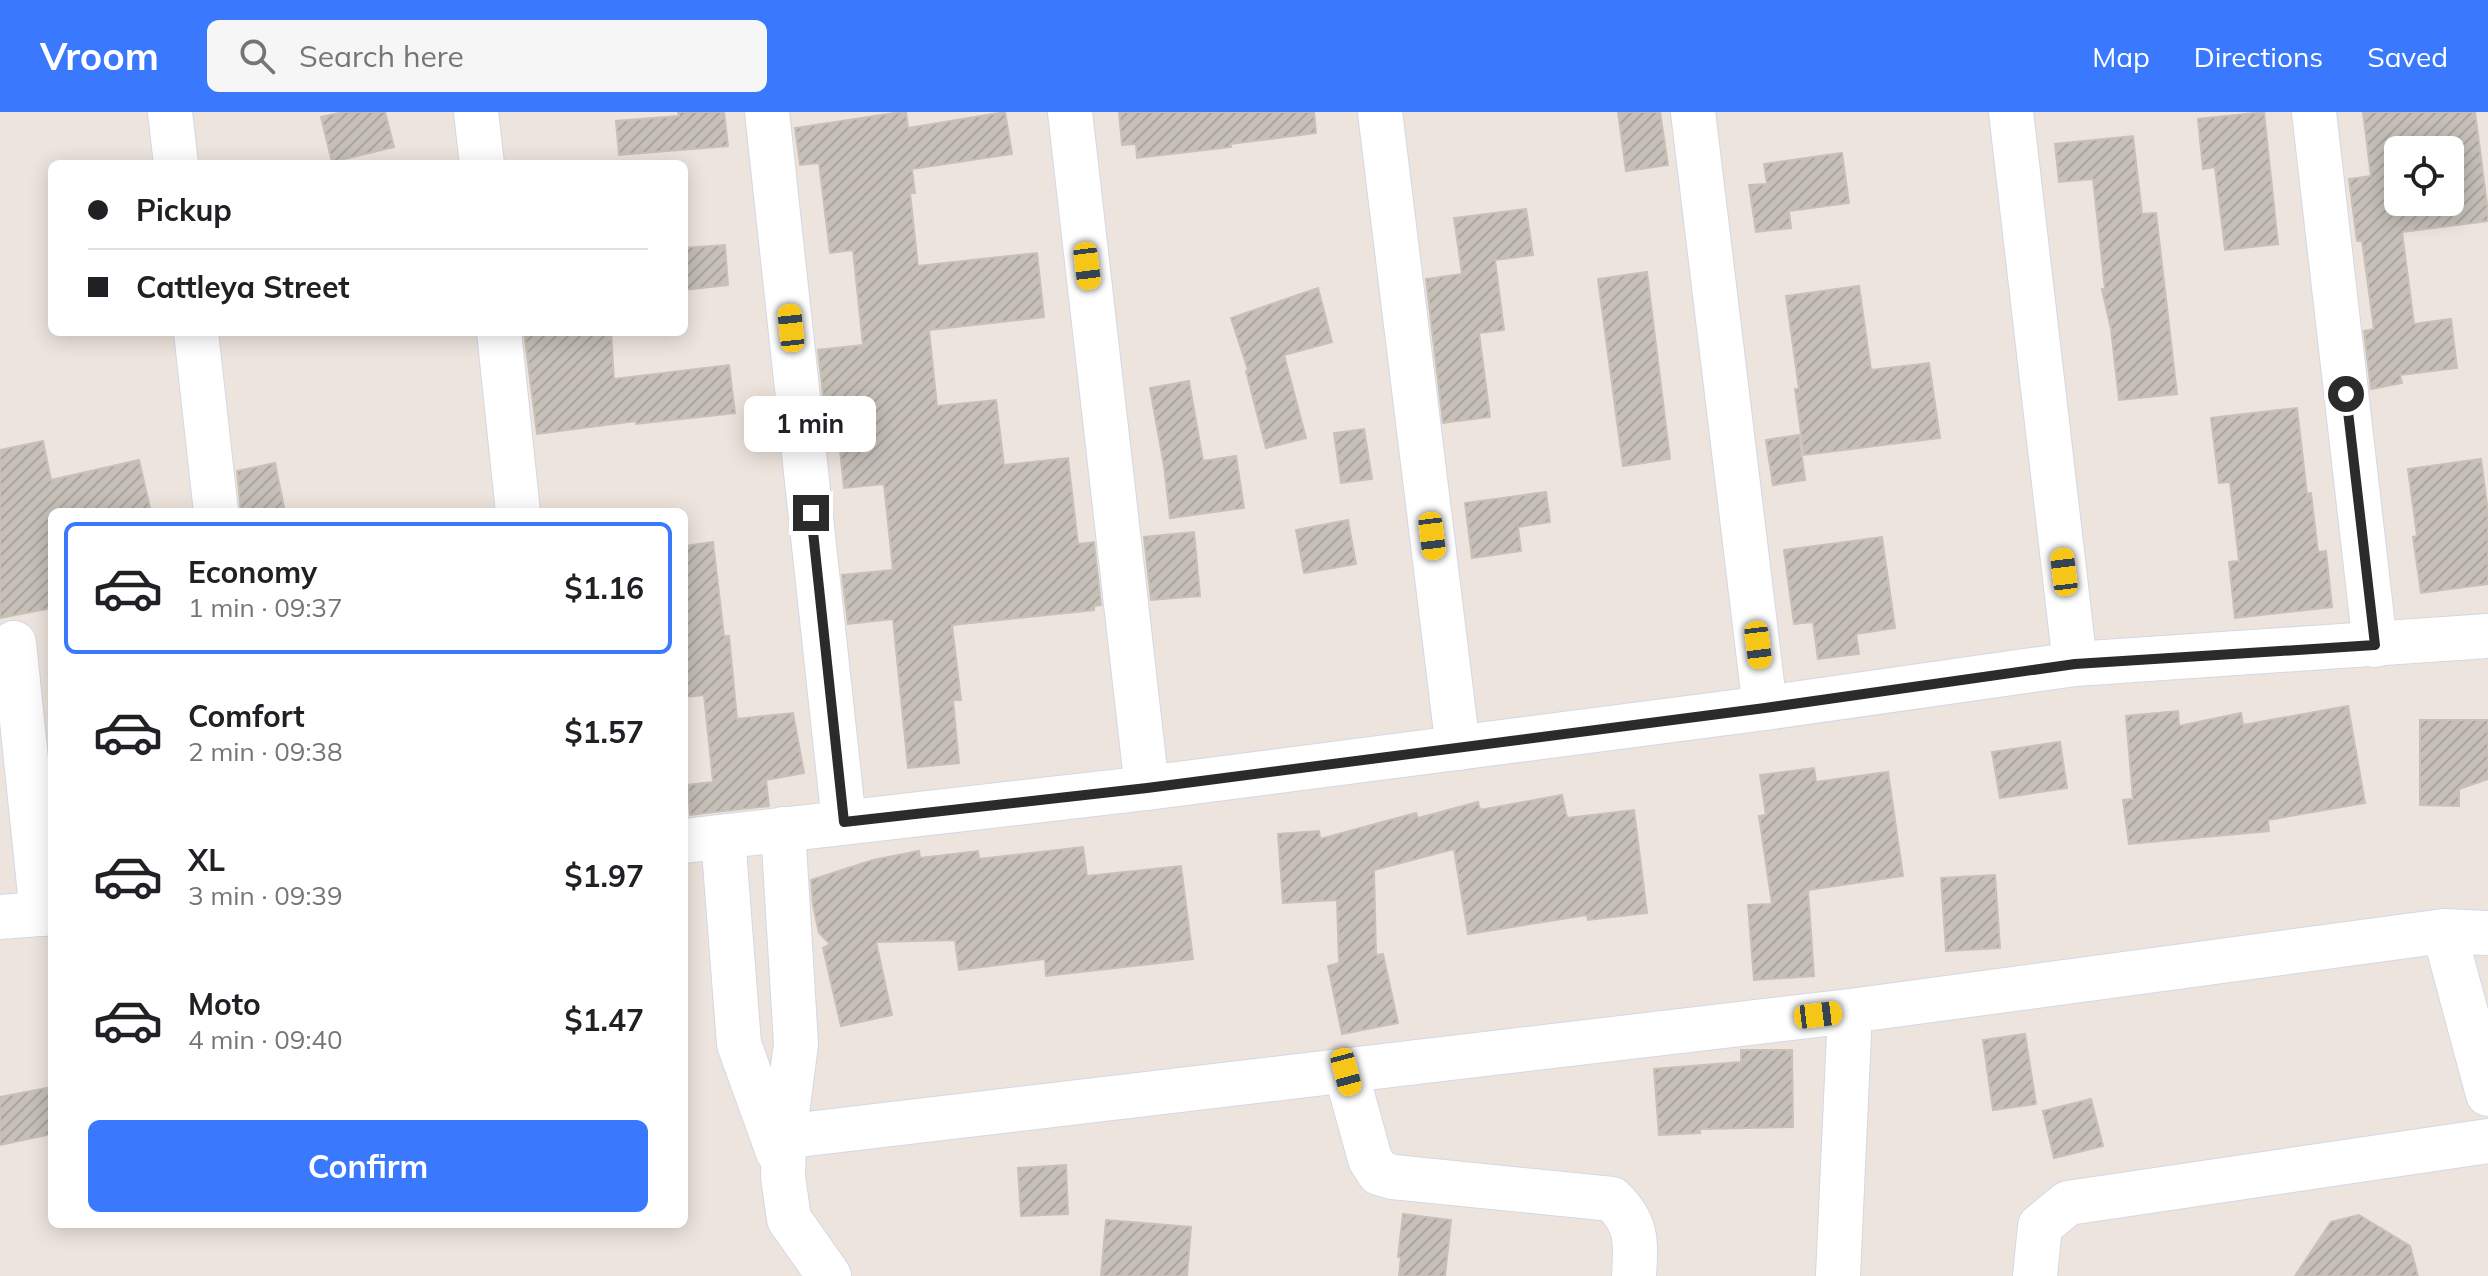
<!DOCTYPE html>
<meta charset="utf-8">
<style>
:root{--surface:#fff;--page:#f6f6f6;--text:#202124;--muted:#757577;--line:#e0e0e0;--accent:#3a79fe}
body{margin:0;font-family:Mulish,sans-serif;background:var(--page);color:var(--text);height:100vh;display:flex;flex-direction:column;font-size:30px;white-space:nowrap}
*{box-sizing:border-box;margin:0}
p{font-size:26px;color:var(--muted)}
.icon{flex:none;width:44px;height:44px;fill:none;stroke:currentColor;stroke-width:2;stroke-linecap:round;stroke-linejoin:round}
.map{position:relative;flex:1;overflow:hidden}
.sheet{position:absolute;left:48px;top:396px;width:640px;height:720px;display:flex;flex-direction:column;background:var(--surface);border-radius:12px;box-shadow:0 4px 20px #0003}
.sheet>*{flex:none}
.hud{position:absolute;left:48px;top:48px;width:640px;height:176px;border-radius:12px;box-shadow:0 4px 20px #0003;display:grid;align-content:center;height:176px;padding:0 40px;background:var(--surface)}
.buttons{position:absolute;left:2384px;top:24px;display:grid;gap:16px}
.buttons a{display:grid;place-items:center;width:80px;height:80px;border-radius:12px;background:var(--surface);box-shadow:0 4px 20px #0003;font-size:40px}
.end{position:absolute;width:36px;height:36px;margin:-18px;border:10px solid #2b2b2b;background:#fff;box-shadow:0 0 0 4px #fff}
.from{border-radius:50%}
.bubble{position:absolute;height:56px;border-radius:12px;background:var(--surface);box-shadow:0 4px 20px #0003;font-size:26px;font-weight:700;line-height:56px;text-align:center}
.car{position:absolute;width:24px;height:48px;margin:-24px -12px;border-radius:10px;box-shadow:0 0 6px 2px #0007;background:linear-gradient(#f5c518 24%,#345 0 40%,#f5c518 0 76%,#345 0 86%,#f5c518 0)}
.hud b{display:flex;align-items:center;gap:28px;height:76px;font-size:30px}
.hud b+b{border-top:2px solid var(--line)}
.hud i{width:20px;height:20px;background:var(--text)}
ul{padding:14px 0 0;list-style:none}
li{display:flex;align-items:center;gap:24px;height:132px;margin:0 16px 12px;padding:0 24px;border:4px solid transparent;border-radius:12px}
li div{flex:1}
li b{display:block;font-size:30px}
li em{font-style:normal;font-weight:700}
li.on{border-color:var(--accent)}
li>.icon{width:72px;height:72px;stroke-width:1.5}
.button{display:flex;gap:16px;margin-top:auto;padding:16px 40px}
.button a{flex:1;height:92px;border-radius:12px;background:var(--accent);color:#fff;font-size:32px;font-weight:700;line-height:92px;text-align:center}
header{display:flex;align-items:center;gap:48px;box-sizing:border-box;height:112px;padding:0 40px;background:var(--accent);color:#fff}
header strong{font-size:38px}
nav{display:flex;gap:44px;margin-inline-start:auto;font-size:28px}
.search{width:560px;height:72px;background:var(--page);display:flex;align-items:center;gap:20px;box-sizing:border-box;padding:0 28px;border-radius:12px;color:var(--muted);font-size:30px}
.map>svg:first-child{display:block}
.building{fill:url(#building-hatch);stroke:#c9c0b7;stroke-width:2;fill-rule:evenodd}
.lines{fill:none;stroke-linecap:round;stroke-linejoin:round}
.street-casing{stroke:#d3d8e4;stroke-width:46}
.secondary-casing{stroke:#d3d8e4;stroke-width:46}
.street{stroke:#fff;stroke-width:44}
.secondary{stroke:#fff;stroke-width:44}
.route{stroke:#2b2b2b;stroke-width:10}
</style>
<header>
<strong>Vroom</strong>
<div class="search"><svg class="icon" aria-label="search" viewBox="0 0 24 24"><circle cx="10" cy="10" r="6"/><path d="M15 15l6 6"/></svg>Search here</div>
<nav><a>Map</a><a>Directions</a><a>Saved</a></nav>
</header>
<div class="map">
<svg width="2488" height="1164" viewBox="0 0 2488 1164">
<defs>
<pattern id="building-hatch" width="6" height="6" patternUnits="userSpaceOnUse" patternTransform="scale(2)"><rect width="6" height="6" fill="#c6c0b9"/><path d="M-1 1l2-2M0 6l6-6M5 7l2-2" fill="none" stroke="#aaa59f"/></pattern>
</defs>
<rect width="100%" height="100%" fill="#ede4dd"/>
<!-- building -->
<path class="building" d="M343,0h42l9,35 -62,15 -11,-45z
M678,0h46l4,34 -109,9 -3,-34 63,-5z
M901,0h5l2,16 97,-16 7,42 -100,15 3,24h-5l8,73 119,-13 7,64 -115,13 8,76 59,-6 8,65 64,-7 10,86 16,-2 7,63 -7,1v4l-142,15 9,75h-8l6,63 -51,5 -15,-149 -45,5 -6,-49 51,-5 -9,-86 -40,4 -9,-86 -11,1 -6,-53 45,-5 -10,-95 -23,3 -11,-90 -19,2 -5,-37z
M1119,0h195l2,21 -86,11 1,3 -94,11 -1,-14 -14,1z
M1618,0h42l8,53 -42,6z
M2264,0l14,132 -53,6 -10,-83 -12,2 -5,-50z
M2363,0h112l13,100v9l-86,11 12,92 37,-5 6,49 -57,7 2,8 -31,6 -7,-58 10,-2 -12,-88h-5l-8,-62 22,-3zM2398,38h52v52h-52z
M2133,24l9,78 14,-1 21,181 -58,6 -8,-71 -9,-40h3l-12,-110 -34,3 -4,-38z
M1842,41l7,50 -60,8 2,17 -35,4 -7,-47 18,-1 -3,-20z
M1526,97l7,46 -38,5 9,70 -25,3 11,84 -47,6 -17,-144 36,-5 -8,-56z
M725,133l3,40 -44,5v-42z
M1647,160l23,187 -47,7 -25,-187z
M1859,174l12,84 58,-7 11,75 -136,17 -9,-66h4l-13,-93z
M1318,176l14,54 -48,13 22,83 -40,10 -20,-77 2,-1 -17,-52z
M524,220h87l3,47 115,-14 6,48 -99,11v-3l-99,13z
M1189,269l14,80 33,-5 8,52 -74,10 -6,-52 -14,-78z
M2297,296l10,86 4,-1 7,59 8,-1 6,56 -97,11 -6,-56 10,-1 -9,-79 -11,1 -8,-65z
M1364,317l8,50 -31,4 -7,-50z
M1799,323l6,45 -32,5 -7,-45z
M43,329l8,39 88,-20 12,52h-99v96l-52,10v-168z
M2481,347l7,53v72l-67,9 -8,-56 4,-1 -9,-67z
M275,351l10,49h-44l-4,-41z
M1546,380l4,30 -32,5 3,24 -49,7 -7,-55z
M1348,408l8,44 -52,9 -8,-43z
M1194,420l6,64 -49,4 -7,-63z
M1882,425l13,91 -39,6 3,20 -41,5 -5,-37 -19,2 -10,-74z
M713,430l11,94h5l8,83 56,-6 11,60 -38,7 3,26 -79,9 -2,-30 25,-3 -9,-87 -20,2v-151z
M2348,594l17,97 -97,17 1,11 -140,13 -6,-44 10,-1 -7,-83 52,-5 1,15 62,-13 2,12z
M2420,608h68v59l-29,10v17l-39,-1z
M2060,630l7,46 -67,10 -8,-46z
M1814,656l2,14 72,-10 15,104 -95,14 6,86 -60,4 -6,-75 24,-1 -13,-88 7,-1 -6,-40z
M1562,683l5,23 67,-8 13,103 -59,7 -1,-5 -119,19 -14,-85 -80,21 2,85 7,-1 15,69 -56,11 -14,-68 11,-3 -2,-63 -54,3 -5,-69 41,-3 1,8 96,-26 2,5 60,-16 2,8z
M1083,735l4,29 94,-10 12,93 -147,17 -1,-17 -86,11 -4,-30 -79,2 16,73 -51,11 -18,-78 7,-4 -11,-11 -6,-28 -2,-25 62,-20 46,-9 1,7 58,-7 1,8z
M1995,763l5,73 -54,3 -5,-73z
M2025,922l11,70 -43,6 -10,-70z
M1741,938h51l1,77 -93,2v4l-41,2 -5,-66 87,-7z
M52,975v47l-52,11v-48z
M2091,987l12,47 -49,12 -11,-47z
M1066,1053l2,49 -47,2 -3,-48z
M1403,1102l48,6 -6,56h-46l2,-19h-3z
M2359,1103l51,31 8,30h-123l36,-54z
M1106,1108l85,7 -4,49h-86z"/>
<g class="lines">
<defs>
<path id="street" d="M170,0l6,52
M476,0l6,52
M767,0l77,710
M1070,0l77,676
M1380,0l78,636
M1693,0l72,596
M2011,0l64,552
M2314,0l61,533
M196,220l20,180
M499,220l19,180
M14,531l28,271
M783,717l13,215 -12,92 -1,41 6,42 40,57
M723,725l16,207 39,108
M2444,819l44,163
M1346,960l24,87 9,14 14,4 219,22c26,25 24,43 22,77
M773,1026l1077,-127 594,-80 44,2
M1838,1164l12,-265
M2035,1164l5,-50 28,-23 420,-62"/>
<path id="secondary" d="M684,729l463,-53 618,-80 310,-44 413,-28
M0,805l52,-4"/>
</defs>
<!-- street casing -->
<use href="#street" class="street-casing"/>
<!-- secondary casing -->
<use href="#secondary" class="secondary-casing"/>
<!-- street -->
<use href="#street" class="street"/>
<!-- secondary -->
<use href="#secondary" class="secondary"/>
</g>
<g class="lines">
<!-- route -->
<path class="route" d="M811,401l33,309 303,-34 618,-80 310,-44 300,-19 -29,-251"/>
</g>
</svg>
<div class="buttons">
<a><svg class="icon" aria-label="locate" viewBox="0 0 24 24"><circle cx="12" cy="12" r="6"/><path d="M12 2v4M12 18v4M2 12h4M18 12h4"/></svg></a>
</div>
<i class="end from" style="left:2346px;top:282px"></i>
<i class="end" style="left:811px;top:401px"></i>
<div class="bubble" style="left:744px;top:284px;width:132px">1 min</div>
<i class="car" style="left:1087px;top:154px;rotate:173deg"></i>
<i class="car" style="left:791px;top:216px;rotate:354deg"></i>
<i class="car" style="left:1432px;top:424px;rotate:173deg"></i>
<i class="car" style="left:2064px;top:460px;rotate:353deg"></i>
<i class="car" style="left:1758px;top:533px;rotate:173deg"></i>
<i class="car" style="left:1818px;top:903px;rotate:83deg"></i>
<i class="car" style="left:1346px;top:960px;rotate:165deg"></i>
<div class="hud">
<b><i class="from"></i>Pickup</b>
<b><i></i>Cattleya Street</b>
</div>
<section class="sheet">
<ul>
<li class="on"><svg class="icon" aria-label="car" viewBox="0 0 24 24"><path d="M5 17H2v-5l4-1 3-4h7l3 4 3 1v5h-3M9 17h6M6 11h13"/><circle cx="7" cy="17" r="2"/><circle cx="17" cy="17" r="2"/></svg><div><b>Economy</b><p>1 min · 09:37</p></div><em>$1.16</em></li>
<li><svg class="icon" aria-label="car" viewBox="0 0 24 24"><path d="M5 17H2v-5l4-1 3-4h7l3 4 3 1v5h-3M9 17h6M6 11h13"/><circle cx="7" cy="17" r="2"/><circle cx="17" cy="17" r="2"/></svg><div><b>Comfort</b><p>2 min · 09:38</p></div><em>$1.57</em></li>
<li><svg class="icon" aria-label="car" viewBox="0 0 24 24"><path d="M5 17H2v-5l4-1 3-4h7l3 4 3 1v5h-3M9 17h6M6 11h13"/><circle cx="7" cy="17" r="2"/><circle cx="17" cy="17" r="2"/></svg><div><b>XL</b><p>3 min · 09:39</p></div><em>$1.97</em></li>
<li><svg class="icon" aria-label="car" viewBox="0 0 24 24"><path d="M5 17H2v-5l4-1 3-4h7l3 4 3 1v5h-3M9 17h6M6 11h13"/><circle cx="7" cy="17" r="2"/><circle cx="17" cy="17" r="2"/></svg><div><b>Moto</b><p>4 min · 09:40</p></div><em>$1.47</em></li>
</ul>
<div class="button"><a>Confirm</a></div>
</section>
</div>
